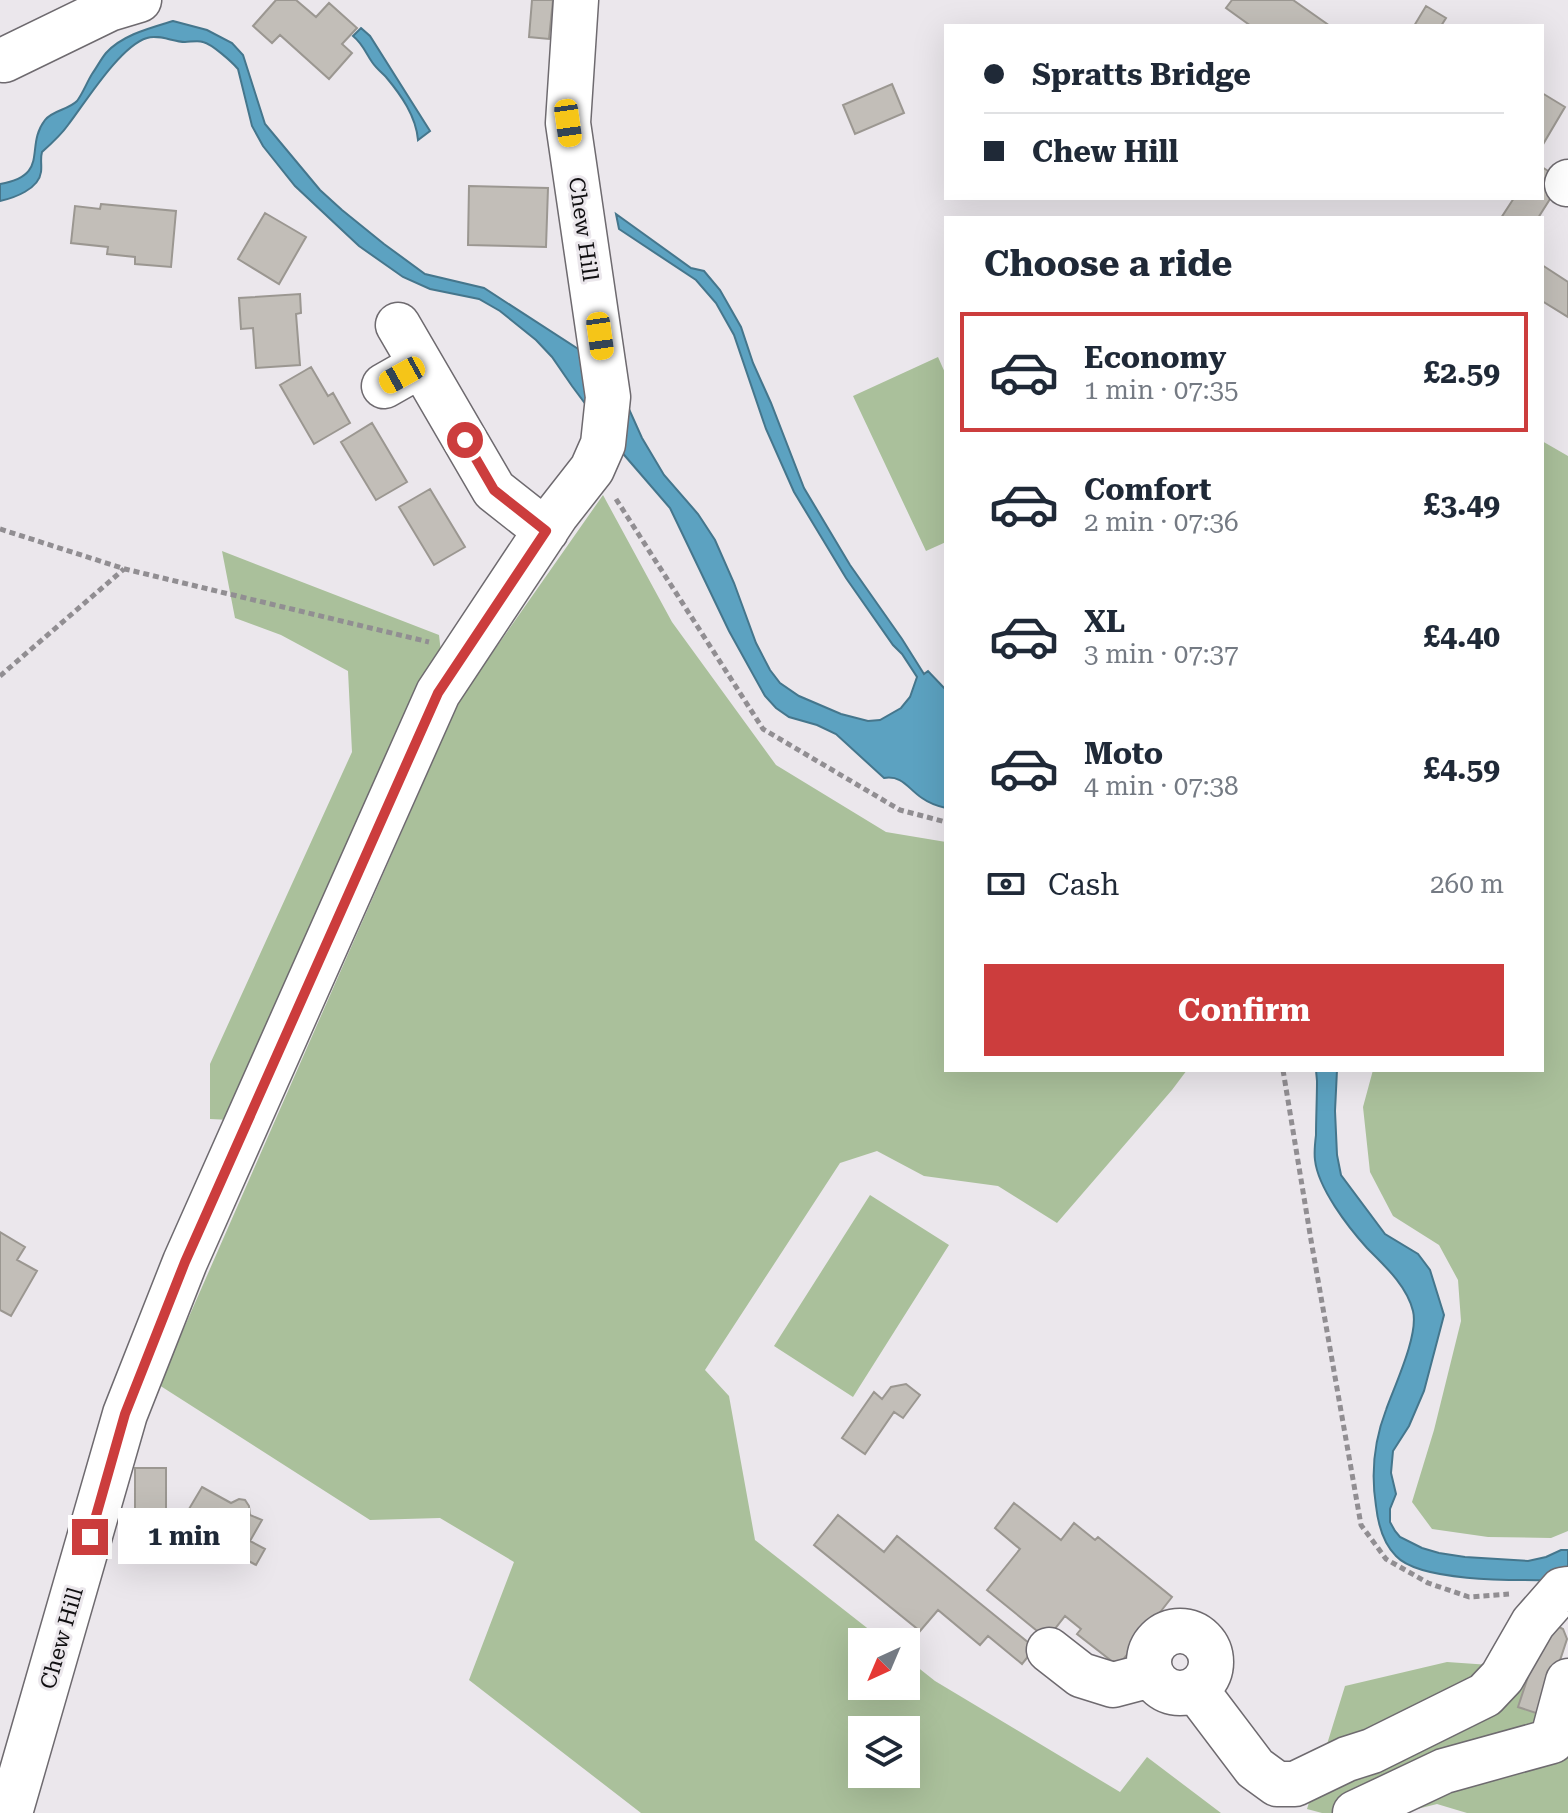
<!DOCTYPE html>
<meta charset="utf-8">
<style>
:root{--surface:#fff;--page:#f6f6f7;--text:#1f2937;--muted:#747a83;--line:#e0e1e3;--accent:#cc3d3d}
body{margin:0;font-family:"Roboto Serif",serif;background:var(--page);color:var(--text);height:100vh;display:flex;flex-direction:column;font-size:30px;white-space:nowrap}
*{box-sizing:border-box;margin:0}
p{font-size:26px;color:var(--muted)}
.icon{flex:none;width:44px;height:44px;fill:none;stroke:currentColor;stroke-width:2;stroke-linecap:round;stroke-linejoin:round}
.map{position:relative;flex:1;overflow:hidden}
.side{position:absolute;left:944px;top:216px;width:600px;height:856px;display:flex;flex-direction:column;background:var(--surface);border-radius:0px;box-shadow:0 8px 32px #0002}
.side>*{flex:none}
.guide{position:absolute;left:944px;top:24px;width:600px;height:176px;border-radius:0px;box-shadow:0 8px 32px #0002;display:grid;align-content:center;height:176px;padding:0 40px;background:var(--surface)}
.needle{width:52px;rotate:224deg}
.tools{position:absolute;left:848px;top:1628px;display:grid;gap:16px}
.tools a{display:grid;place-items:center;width:72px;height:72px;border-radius:0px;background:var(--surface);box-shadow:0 8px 32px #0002;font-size:40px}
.end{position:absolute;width:36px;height:36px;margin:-18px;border:10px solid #cc3d3d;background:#fff;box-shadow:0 0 0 4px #fff}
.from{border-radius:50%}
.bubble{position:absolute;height:56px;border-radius:0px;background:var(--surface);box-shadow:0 8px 32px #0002;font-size:26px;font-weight:700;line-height:56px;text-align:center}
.car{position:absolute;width:24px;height:48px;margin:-24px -12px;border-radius:10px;box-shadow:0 0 6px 2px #0007;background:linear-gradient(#f5c518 24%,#345 0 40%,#f5c518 0 76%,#345 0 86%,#f5c518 0)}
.guide b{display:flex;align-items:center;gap:28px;height:76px;font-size:30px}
.guide b+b{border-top:2px solid var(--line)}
.guide i{width:20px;height:20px;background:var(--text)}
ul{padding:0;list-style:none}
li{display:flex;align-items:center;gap:24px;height:120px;margin:0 16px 12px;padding:0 24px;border:4px solid transparent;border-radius:0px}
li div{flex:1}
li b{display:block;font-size:30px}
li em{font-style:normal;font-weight:700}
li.selected{border-color:var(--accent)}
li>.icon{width:72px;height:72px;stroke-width:1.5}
h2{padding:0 40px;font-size:36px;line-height:96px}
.pay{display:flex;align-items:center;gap:20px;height:88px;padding:0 40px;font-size:30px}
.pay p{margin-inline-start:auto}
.action{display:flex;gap:16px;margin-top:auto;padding:16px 40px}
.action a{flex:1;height:92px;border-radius:0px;background:var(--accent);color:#fff;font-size:32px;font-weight:700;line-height:92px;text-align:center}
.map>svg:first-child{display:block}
.green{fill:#aac09b;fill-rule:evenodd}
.water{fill:#5ca2c1;stroke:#45768c;stroke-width:2}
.building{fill:#c2beb8;stroke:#9b9791;stroke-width:2}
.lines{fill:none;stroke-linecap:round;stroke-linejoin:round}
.minor-casing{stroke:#6e6a6f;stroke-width:47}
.path{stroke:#918e92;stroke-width:5;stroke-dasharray:6 4;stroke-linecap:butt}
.minor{stroke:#fff;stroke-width:44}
.route{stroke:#cc3d3d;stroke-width:10}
.labels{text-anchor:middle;stroke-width:6;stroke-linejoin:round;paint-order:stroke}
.street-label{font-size:22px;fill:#100f11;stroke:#ebe7ec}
</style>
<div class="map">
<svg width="1568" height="1813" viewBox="0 0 1568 1813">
<rect width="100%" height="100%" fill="#ebe7ec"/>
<!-- green -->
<path class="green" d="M938,357l8,18v167l-20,9 -73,-155z
M1542,441l26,15v1075l-17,7 -63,-1 -56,-8 -20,-27 22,-72 27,-109 -3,-41 -19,-35 -46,-29 -23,-44 -7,-65 10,-37h169z
M603,495l69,127 104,143 110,67 60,10v228h241l-15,20 -115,133 -59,-37 -74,-10 -47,-25 -37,12 -135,207 24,26 26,144 130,102h-23v44h44v-28l29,23 185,111 27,-35 74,56h-580l-172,-133 45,-118 -74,-44 -70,2 -211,-135 301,-686zM862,1730h44v44h-44z
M222,551l217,84 3,26 -211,459 -21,-1v-55l142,-312 -4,-81 -67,-36 -46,-17z
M870,1195l79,50 -96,152 -79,-51z
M1568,1661v152h-101l-30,-9 -36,9h-79l-15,-4 38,-123 102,-24 117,8z"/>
<!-- water -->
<path class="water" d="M173,21l34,9 25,13 11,12 22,69 55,66 22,20 42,34 41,30 59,14 105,68 31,33 22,49 22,37 34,39 17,26 19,43 22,60 14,27 10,13 19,13 42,18 27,7 12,-1 21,-12 9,-11 7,-20 -15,-23 -9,-9 -47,-67 -52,-86 -28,-63 -32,-94 -18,-32 -20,-23 -77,-51 -3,-15 75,54 13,3 16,19 21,37 12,36 18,40 33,85 46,77 52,74 22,35 4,-3 18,19v118c-9,-2 -17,-5 -24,-10 -14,-9 -19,-23 -38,-20l-48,-44 -19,-9 -28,-8 -13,-9 -11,-12 -36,-65 -59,-123 -51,-59 -47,-63 -20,-29 -16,-17 -36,-29 -21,-12 -49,-10 -27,-12 -44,-31 -64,-60 -32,-40 -11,-20 -14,-57c-6,-7 -26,-25 -35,-27 -5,-2 -13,0 -18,0 -12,0 -26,-8 -38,-4 -27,8 -62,65 -79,87 -7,10 -17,19 -26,27 -2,7 0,13 -1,20 -2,17 -27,26 -41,29v-17c51,-9 24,-37 45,-64 8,-10 23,-10 32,-19 6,-8 10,-19 15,-27 5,-7 9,-15 14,-21 16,-18 44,-25 67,-32z
M361,28l9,8 60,95 -12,9c-2,-24 -17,-45 -32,-63 -5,-5 -10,-9 -14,-15 -6,-9 -10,-19 -19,-26z
M1316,1070h21l-2,41 2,44 4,20 44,59 33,20 12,16 14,45 -20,76 -15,35 -16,25 -2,22 5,21 -6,15v13l5,9 5,6 22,11 17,5 26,4 63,4 18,-4 15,-7h7v30c-39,0 -146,4 -172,-24 -13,-13 -18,-32 -20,-50 -5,-32 -2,-65 10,-96 8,-23 33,-75 27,-99 -6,-25 -28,-45 -46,-63 -19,-21 -49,-60 -52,-88 -1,-8 0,-17 1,-25 0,-18 1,-36 1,-54z"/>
<!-- building -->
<path class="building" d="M276,0h20l20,17 13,-14 28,25 -15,16 10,9 -23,26 -49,-44 -8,8 -19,-17z
M532,0h21l-4,39 -20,-2z
M1232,0h61l37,26h-79l-25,-18z
M1426,6l20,12 -5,8h-27z
M892,84l12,29 -49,21 -12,-29z
M1542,93l23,14 -23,39z
M1542,167l20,13 -24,38h-37l13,-20h28z
M469,186l79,2 -2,59 -78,-2z
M101,204l75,7 -5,56 -36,-3v-7l-28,-3 1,-7 -37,-4 4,-37 25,3z
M265,213l41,24 -27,47 -41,-25z
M1542,265l26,17v35l-26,-16z
M300,294l1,19 -5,1 4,51 -44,3 -3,-40 -12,1 -2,-31z
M311,367l17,29 5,-3 17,30 -36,21 -34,-59z
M372,423l35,59 -31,18 -35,-58z
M430,489l35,58 -31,18 -35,-58z
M0,1232l25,15 -8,13 20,11 -26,45 -11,-6z
M906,1384l14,11 -17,23 -9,-6 -29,42 -23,-16 32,-46 8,7 9,-12z
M135,1468h31v42h-31z
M202,1487l29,16 8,-4 6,1 4,6 1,9 12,5 -12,21 15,8 -9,16 -55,-30 5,-10 -20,-11z
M1014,1503l47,37 13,-17 21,17 3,-3 74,60 -54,69 -41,-32 4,-5 -16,-13 -18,23 -60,-49 33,-41 -25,-21z
M838,1515l46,37 13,-16 138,112 -13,16 -34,-28 -8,9 -42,-35 -18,21 -106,-86z
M1553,1624l10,5 4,10 -25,76 -24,-8 26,-79z"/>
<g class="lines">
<defs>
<path id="minor" d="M4,60l105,-51 30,-9
M1567,184l1,-2
M398,325l96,165 52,41
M384,386l37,-21
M1149 1662a31 31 0 1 1 62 0a31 31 0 1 1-62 0Z
M1049,1650l32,25 32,10 38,-10
M1196,1690l59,78 22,16h18l52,-25 25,-8 113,-56 17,-18 31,-54 29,-33 6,-1
M1552,1741l16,-60
M10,1813l115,-399 60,-152 253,-569 118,-178 36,-46 11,-25 5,-47 -40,-274 8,-123
M1355,1813l89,-42 108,-30"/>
</defs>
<!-- minor casing -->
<use href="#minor" class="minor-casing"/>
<!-- path -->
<path class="path" d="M616,499l147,230 137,81 46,12
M0,529l125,40 304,73
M0,676l124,-107
M1283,1070l28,170 50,285 25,34 42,24 41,14 40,-3"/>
<!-- minor -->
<use href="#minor" class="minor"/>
</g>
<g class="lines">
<!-- route -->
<path class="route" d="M90,1537l35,-123 60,-152 253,-569 108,-162 -52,-41 -29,-50"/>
</g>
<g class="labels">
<!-- street labels -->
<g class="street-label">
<text transform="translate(584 229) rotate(82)" y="8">Chew Hill</text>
<text transform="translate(61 1638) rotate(-74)" y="8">Chew Hill</text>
</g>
</g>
</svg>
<div class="tools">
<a><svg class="needle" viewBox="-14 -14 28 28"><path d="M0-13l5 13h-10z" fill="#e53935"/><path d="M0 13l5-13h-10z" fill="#747a83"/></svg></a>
<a><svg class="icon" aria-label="layers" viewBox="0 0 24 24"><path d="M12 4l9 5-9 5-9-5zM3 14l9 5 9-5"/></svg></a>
</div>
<i class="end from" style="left:465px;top:440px"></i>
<i class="end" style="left:90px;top:1537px"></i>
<div class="bubble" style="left:118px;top:1508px;width:132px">1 min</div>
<i class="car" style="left:568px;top:123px;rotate:172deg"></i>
<i class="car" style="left:600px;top:336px;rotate:172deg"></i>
<i class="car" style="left:402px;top:375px;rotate:241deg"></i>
<div class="guide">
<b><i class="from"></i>Spratts Bridge</b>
<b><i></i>Chew Hill</b>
</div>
<section class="side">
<h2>Choose a ride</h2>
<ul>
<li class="selected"><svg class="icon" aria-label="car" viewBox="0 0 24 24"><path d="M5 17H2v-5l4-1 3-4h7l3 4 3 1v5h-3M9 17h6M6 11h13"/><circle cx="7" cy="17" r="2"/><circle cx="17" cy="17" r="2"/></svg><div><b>Economy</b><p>1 min · 07:35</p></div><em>£2.59</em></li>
<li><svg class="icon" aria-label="car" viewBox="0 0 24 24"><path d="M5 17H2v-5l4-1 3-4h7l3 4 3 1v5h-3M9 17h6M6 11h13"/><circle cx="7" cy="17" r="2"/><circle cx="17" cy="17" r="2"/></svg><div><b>Comfort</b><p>2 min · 07:36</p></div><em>£3.49</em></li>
<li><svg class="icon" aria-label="car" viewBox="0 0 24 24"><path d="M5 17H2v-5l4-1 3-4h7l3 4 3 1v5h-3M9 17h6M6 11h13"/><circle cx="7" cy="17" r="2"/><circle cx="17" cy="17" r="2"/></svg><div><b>XL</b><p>3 min · 07:37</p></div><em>£4.40</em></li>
<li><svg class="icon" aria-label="car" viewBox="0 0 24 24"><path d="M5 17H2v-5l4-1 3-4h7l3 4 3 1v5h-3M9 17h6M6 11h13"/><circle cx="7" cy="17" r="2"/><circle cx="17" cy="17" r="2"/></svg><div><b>Moto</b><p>4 min · 07:38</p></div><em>£4.59</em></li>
</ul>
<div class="pay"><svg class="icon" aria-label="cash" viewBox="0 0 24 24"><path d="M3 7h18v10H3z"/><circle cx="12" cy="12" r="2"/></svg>Cash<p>260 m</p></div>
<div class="action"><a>Confirm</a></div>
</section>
</div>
